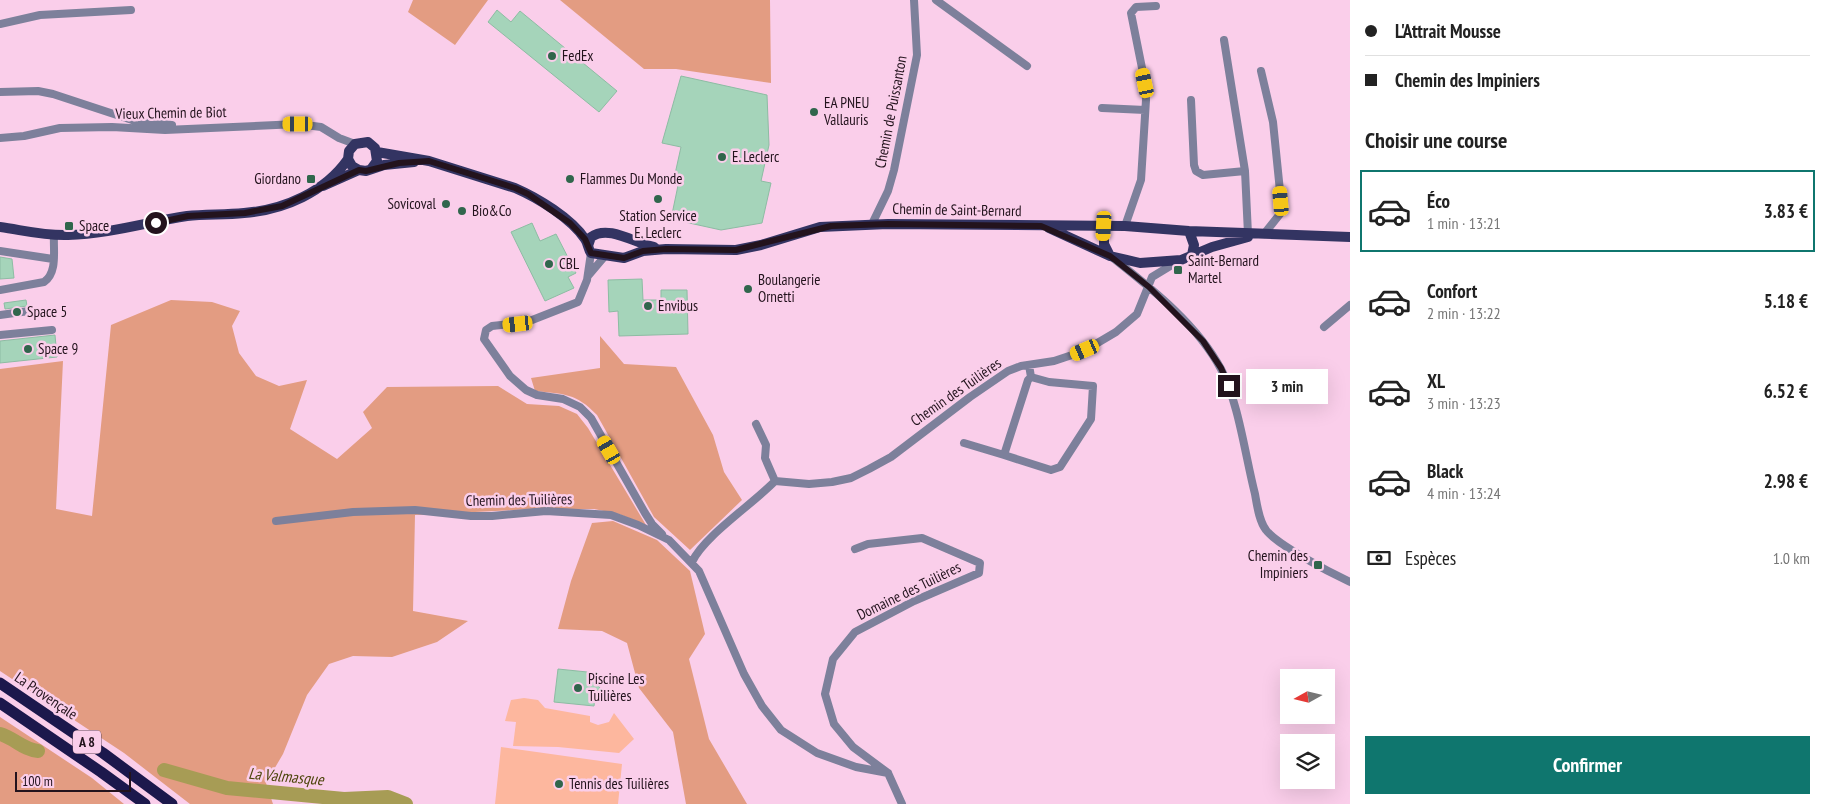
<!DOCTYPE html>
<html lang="fr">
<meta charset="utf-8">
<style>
:root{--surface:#fff;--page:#f2f2f2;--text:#222;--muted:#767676;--line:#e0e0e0;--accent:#0f766e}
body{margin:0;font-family:"PT Sans Narrow",sans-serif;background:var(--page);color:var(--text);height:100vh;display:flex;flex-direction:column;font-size:19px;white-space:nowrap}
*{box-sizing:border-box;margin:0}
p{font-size:16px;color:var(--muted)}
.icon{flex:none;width:28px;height:28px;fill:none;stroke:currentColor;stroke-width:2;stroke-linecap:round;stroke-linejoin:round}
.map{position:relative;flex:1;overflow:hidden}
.side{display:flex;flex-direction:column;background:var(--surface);width:475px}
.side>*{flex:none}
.banner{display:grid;align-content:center;height:110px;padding:0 15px;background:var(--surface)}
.needle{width:32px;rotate:262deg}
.fabs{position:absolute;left:1280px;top:669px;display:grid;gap:10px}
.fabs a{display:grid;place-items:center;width:55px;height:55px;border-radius:0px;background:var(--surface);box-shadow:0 5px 20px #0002;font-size:25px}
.scale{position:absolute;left:15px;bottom:12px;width:116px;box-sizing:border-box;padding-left:5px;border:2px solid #23131d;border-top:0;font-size:14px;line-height:18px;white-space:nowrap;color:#23131d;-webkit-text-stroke:4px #faceea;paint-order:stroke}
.end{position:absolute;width:22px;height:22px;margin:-11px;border:6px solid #23131d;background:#fff;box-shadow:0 0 0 2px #fff}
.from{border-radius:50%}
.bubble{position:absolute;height:35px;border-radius:0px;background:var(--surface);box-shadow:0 5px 20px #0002;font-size:16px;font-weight:700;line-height:35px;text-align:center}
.car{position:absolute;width:15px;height:30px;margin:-15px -8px;border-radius:6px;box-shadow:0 0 4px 1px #0007;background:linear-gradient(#f5c518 24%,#345 0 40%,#f5c518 0 76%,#345 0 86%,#f5c518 0)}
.banner b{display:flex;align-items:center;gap:18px;height:48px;font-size:19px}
.banner b+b{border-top:1px solid var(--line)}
.banner i{width:12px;height:12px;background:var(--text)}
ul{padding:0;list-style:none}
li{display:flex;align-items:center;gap:15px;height:82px;margin:0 10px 8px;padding:0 5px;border:2px solid transparent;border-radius:0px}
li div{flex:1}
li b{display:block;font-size:19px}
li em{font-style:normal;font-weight:700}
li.selected{border-color:var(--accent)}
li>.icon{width:45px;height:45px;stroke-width:1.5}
h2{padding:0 15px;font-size:22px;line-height:60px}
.pay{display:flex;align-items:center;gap:12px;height:55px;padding:0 15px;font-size:19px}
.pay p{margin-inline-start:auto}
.button{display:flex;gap:10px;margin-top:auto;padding:10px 15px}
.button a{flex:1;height:58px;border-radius:0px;background:var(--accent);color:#fff;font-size:20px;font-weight:700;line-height:58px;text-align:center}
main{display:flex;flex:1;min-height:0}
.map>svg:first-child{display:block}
.green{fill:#fdb79e}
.forest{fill:#e39c82}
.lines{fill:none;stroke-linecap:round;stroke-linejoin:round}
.river{stroke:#a79c55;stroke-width:14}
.building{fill:#a5d4ba;stroke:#8dbca3}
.minor{stroke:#7d809b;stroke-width:8}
.major{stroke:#333462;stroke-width:10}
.highway{stroke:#1c184c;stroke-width:11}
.route{stroke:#23131d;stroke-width:6}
.poi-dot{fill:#30664c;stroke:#faceea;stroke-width:2}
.labels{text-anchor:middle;stroke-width:5;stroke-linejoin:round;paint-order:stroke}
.shield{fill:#faceea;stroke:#644b5a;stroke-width:1}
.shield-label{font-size:14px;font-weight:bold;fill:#23131d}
.poi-label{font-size:15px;fill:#23131d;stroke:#faceea;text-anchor:start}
.street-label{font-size:15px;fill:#23131d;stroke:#faceea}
.water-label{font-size:16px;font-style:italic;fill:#4d450b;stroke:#faceea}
</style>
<main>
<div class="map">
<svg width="1350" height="804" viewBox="0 0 1350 804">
<rect width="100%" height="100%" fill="#faceea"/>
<!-- green -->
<path class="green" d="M524,698l14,2 7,8 45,8v6l8,3 11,-3 5,-9 20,26 -15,14 -61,-6 -45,-1 3,-24 -11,-1 6,-21z
M501,747l121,17 -4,40h-123z"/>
<!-- forest -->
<path class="forest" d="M413,0h75l-33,45 -47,-33z
M560,0h210l1,83 -95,-14h-32z
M171,300l41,2 28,9 -8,15 7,27 17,23 23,10 28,-6 -17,49 47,30 35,-31 -9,-16 24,-25 111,-1 29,18 32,2 18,8 11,14 58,97 -27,-11 -25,-5h-59l-120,6 -2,96 55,10 -31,21 -45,15 -39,-1 -24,8 -22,31 -24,59 -17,29 7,21h-83l-66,-51 -124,-82v-302l63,-8 -7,148 36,7 19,-191z
M600,336l24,28 52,3 37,68 11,37 18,28 -52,50 -36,-33 -57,-102c-21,-22 -33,-21 -62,-24l-4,-13 69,-10z
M613,521l44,19 33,31 15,63 -16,25 20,80 38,65h-61l-13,-72 -34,-44 -12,-45 -25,-12 -44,-2 13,-48 21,-58z
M0,717l92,61 32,26h-124z"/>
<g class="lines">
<!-- river -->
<path class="river" d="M0,734c14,4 24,16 38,17
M164,770l63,18 117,11 44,-2 18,7"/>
</g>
<!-- building -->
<path class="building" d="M497,10l14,12 9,-11 97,80 -18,21 -111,-90z
M681,76l86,19 2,50 -8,36 10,2 -9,40 -41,7 -50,-11 9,-43 -5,-2 6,-27 -19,-4z
M532,223l8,18 16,-7 20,39 -8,4 6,11 -29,13 -34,-69z
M0,257l12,2 2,19 -14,1z
M642,279l1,21h18v-10h26l1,44 -69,2 -1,-25 -9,1 -1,-32z
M26,300l1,6 -22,3 -1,-6z
M55,335l2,22 -57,6v-22z
M558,669l39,4 -1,10 8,10 -9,6 -1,7 -40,-4z"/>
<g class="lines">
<!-- minor -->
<path class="minor" d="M936,0l91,66
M0,24l40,-9 91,-5
M1224,40l21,131
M1261,71l12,51 8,79 -1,13 -16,20
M0,92l38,-1 15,3 79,26 40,5
M1191,100l3,65 2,6 7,4 42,-4 3,63
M1102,108l43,2
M0,138l24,-2 36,-8 52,-1 53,3 133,-6 23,3 18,11 16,6
M872,224l16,-33 6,-21 23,-115 -3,-55
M1125,226l16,-46 5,-80 -1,-17 -14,-70 5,-6 20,-1
M0,251l53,8
M591,253l-4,27 -9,22 -51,20 -35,4 -6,4 -2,9 26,37 16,14 11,5 26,4 17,8 11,11 54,95 7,11 10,10
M1113,258c39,31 84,66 108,111 18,35 24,86 34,125 2,11 4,27 11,36 11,15 65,43 84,52
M588,276l17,-20
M0,290l44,-8c14,-10 9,-32 10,-47
M0,315l29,-4
M1324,327l26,-22
M0,335l52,-5
M1029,365l2,12 -3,3 -24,75 47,15 9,-3 31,-48 2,-33 -44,-4 -18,-5
M756,424l10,21 -1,13 10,23
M964,443l40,12
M276,521l77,-9 62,-2 56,6h21l54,-5 65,4 27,10 31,15 30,31 45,103 18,32 19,24 36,23 39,14 32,6
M855,549l13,-5 54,-6 58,25 -1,10 -65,28 -59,31 -22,27 -8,35 9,30 19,23 35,26 14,31
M692,562c12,-26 61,-58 83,-81l34,3 23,-2 19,-4 18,-9 22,-12 79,-60 38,-26 13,-5 33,-5 21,-7 19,-9 22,-13 21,-18 15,-37 28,-17"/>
<!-- major -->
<path class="major" d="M377,152l52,9 86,27c23,10 56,30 70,51 3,4 3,10 6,14l33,5 19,-7 23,-2 70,1 25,-5 59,-18 68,-3 237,2 64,5 161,6
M372,168l5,-7 -2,-13 -7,-6 -13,2 -6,7 -1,8 4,7 7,4 7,1 18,-6 30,-3
M323,186l36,-16
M1104,226v18l6,12
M0,227c22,3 45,9 68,8 42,-1 79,-13 119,-19 19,-2 38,-1 57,-3 40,-3 81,-21 104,-54
M1049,228l61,28 30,7 41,-3 31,-13 36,-10
M1189,231l5,14 -2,10
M588,246l3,-9c18,-13 45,7 63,10"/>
<!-- highway -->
<path class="highway" d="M0,683l103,70 69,51
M0,703l101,69 44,32"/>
</g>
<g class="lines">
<!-- route -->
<path class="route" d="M156,223l32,-7 57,-3 37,-7 77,-36 7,1 33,-8 30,-2 86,27 13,6 42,29 15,16 6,14 33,5 19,-7 23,-2 70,1 95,-24 57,-2 153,2 69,30 39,31 54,54 18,27 8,18"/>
</g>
<!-- markers -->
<g class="poi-dot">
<circle cx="552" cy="56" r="5"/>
<circle cx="814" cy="112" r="5"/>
<circle cx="722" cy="157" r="5"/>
<rect x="306" y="174" width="10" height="10" rx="2.5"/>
<circle cx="570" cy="179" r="5"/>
<circle cx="658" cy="199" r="5"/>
<circle cx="446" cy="204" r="5"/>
<circle cx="462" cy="211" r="5"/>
<rect x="64" y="221" width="10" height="10" rx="2.5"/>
<circle cx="549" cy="264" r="5"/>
<rect x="1173" y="265" width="10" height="10" rx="2.5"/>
<circle cx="748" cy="289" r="5"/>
<circle cx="648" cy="306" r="5"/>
<circle cx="17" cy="312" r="5"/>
<circle cx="28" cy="349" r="5"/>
<rect x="1313" y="560" width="10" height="10" rx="2.5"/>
<circle cx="578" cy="688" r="5"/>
<circle cx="559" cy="784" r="5"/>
</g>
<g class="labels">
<!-- shield labels -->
<rect class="shield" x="73" y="730.5" width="28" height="23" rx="4"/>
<g class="shield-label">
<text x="87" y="747">A 8</text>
</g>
<!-- poi labels -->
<g class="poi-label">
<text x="562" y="61">FedEx</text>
<text x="824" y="108">EA PNEU<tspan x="824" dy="17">Vallauris</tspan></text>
<text x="732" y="162">E. Leclerc</text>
<text x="301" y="184" text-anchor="end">Giordano</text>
<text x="580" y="184">Flammes Du Monde</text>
<text x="436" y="209" text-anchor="end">Sovicoval</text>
<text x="472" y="216">Bio&amp;Co</text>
<text x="658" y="221" text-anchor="middle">Station Service<tspan x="658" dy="17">E. Leclerc</tspan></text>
<text x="79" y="231">Space</text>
<text x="1188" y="266">Saint-Bernard<tspan x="1188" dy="17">Martel</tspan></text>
<text x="559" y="269">CBL</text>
<text x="758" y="285">Boulangerie<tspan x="758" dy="17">Ornetti</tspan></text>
<text x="658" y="311">Envibus</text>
<text x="27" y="317">Space 5</text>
<text x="38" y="354">Space 9</text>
<text x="1308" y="561" text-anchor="end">Chemin des<tspan x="1308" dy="17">Impiniers</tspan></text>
<text x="588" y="684">Piscine Les<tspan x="588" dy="17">Tuilières</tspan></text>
<text x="569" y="789">Tennis des Tuilières</text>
</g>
<!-- street labels -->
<g class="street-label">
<text transform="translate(891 112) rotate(-79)" y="5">Chemin de Puissanton</text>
<text transform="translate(171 113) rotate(-1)" y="5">Vieux Chemin de Biot</text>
<text transform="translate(957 210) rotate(1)" y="5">Chemin de Saint-Bernard</text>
<text transform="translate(956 392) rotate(-35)" y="5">Chemin des Tuilières</text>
<text transform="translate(519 500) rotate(-1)" y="5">Chemin des Tuilières</text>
<text transform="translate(909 591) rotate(-26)" y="5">Domaine des Tuilières</text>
<text transform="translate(46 696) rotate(34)" y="5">La Provençale</text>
</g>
<!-- water labels -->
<g class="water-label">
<text transform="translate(286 776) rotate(5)" y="6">La Valmasque</text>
</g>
</g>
</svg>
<div class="fabs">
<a><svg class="needle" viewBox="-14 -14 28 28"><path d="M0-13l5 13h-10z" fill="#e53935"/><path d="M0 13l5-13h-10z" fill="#767676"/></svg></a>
<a><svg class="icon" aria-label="layers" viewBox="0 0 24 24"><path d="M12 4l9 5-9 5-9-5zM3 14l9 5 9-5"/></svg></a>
</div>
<div class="scale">100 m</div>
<i class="end from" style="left:156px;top:223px"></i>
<i class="end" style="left:1229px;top:386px"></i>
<div class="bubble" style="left:1246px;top:369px;width:82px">3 min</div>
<i class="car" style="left:1145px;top:83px;rotate:348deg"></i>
<i class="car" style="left:298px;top:124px;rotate:270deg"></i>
<i class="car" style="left:1281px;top:201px;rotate:355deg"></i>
<i class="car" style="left:1104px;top:226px;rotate:183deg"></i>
<i class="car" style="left:518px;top:324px;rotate:264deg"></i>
<i class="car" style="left:1085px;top:350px;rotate:247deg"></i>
<i class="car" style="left:609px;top:450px;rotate:330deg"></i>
</div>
<section class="side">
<div class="banner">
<b><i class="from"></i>L'Attrait Mousse</b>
<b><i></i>Chemin des Impiniers</b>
</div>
<h2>Choisir une course</h2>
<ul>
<li class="selected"><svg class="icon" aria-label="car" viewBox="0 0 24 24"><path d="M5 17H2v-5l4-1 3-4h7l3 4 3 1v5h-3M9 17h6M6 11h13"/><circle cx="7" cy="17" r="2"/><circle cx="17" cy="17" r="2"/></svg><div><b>Éco</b><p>1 min · 13:21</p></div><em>3.83 €</em></li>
<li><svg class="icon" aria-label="car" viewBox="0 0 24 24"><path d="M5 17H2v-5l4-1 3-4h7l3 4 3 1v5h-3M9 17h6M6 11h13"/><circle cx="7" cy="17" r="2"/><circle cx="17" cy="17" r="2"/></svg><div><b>Confort</b><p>2 min · 13:22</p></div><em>5.18 €</em></li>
<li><svg class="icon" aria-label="car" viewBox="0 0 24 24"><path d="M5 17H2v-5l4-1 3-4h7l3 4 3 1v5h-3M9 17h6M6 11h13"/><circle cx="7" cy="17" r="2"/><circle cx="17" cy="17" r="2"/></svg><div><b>XL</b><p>3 min · 13:23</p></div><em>6.52 €</em></li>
<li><svg class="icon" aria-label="car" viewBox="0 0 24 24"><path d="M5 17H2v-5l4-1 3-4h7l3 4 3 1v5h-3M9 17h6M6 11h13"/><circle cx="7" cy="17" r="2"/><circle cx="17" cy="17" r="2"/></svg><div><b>Black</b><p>4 min · 13:24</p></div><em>2.98 €</em></li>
</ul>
<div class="pay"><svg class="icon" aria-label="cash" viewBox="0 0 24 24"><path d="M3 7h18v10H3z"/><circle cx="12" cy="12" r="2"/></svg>Espèces<p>1.0 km</p></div>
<div class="button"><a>Confirmer</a></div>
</section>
</main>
